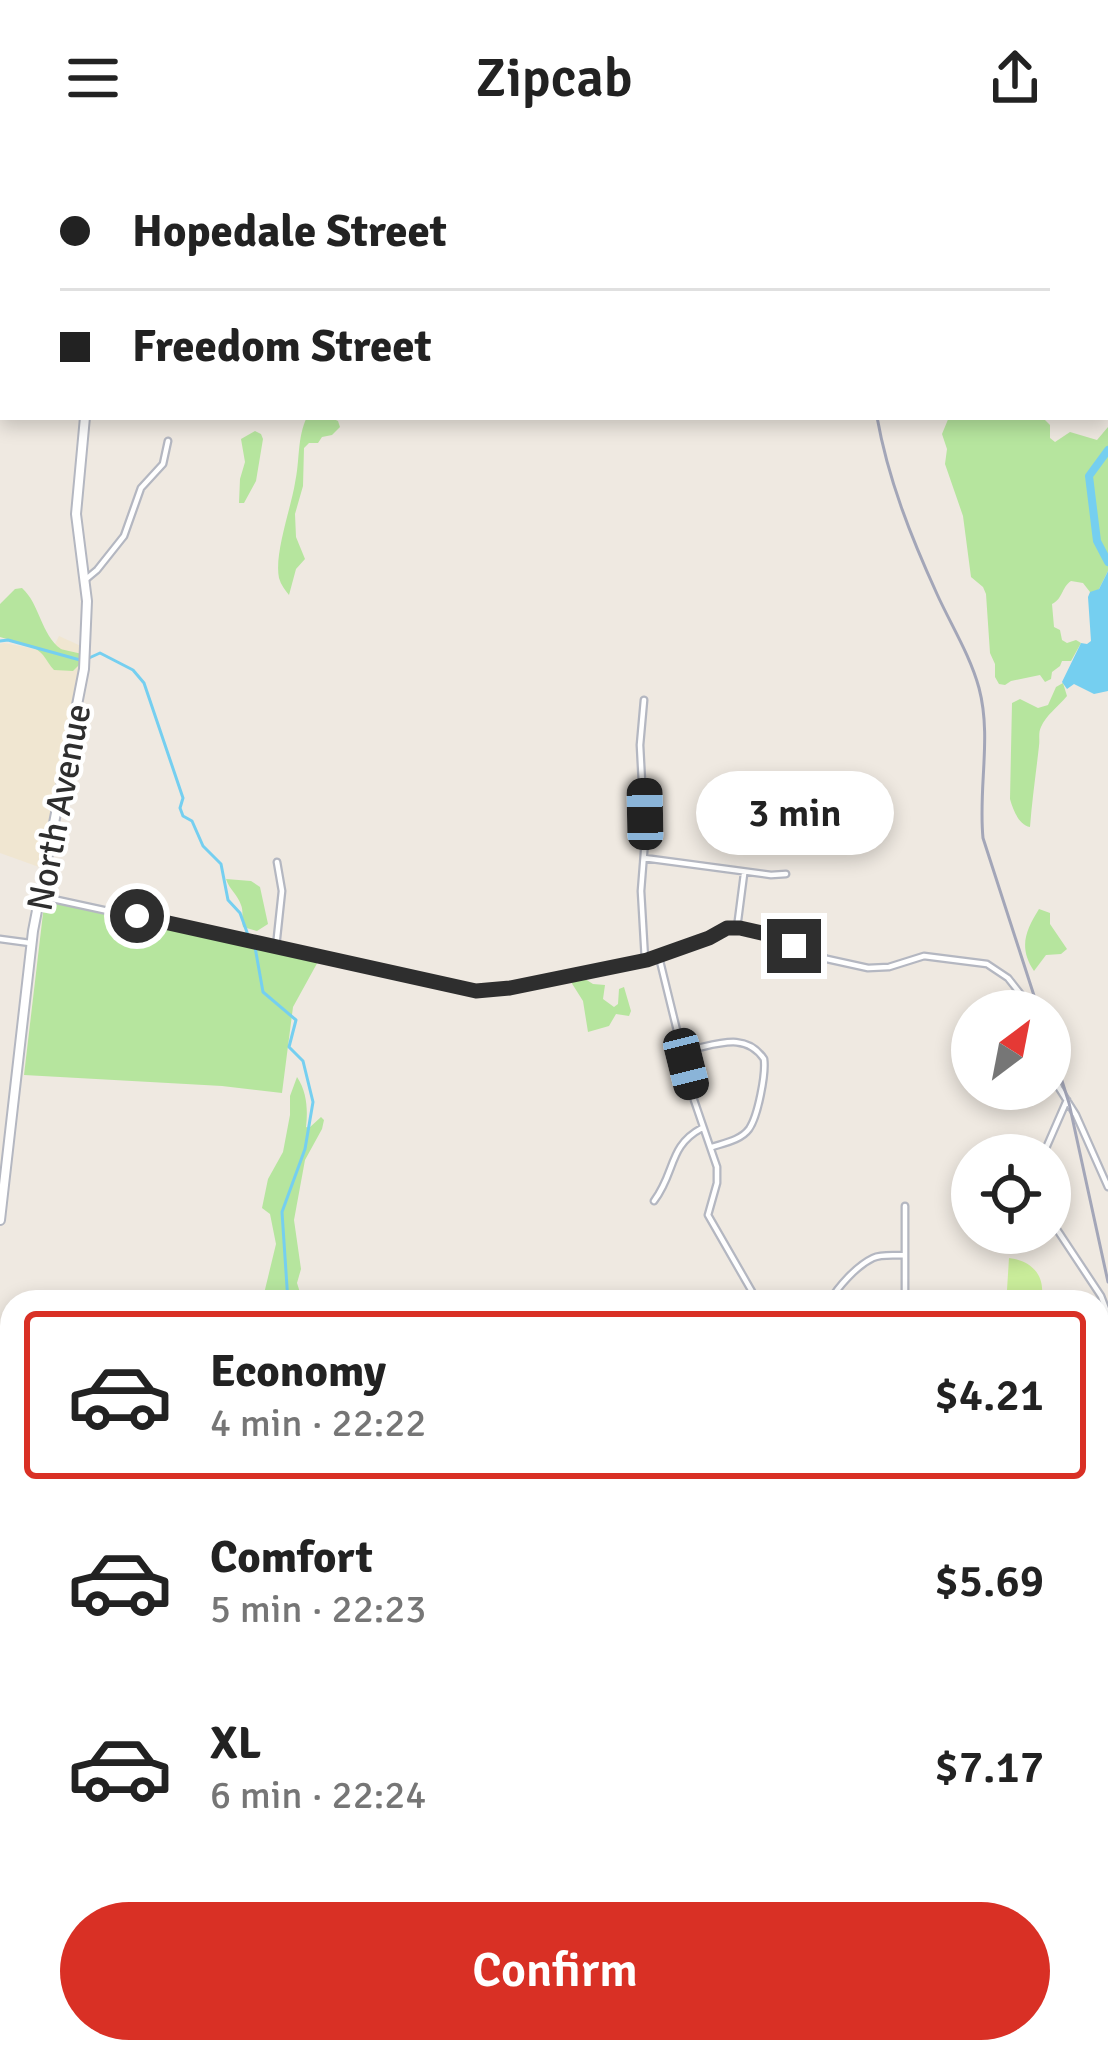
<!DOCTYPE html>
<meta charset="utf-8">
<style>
:root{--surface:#fff;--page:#f6f6f6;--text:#222;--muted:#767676;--line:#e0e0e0;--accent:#d93025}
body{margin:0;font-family:Signika,sans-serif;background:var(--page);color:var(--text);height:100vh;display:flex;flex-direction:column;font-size:45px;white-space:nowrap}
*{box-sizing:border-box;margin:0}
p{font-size:39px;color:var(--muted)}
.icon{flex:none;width:66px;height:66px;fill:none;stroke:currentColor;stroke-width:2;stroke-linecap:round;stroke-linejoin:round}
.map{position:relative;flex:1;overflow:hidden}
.drawer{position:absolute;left:0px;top:1134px;width:1110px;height:774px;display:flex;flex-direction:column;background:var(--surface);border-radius:36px 36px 0 0;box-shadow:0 6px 18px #0003}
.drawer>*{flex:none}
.banner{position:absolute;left:0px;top:0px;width:1110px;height:264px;box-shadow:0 6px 18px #0003;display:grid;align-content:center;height:264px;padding:0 60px;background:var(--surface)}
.needle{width:78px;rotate:32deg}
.buttons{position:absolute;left:951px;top:834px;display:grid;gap:24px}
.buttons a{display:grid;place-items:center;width:120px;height:120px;border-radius:50%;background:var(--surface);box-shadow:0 6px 18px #0003;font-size:60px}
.end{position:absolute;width:54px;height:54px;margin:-27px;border:15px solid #2e2e2e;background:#fff;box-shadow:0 0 0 6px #fff}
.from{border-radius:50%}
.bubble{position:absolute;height:84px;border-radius:42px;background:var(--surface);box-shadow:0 6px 18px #0003;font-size:39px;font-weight:600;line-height:84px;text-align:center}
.car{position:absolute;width:36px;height:72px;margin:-36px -18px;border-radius:15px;box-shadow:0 0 9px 3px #0007;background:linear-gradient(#222 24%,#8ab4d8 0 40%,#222 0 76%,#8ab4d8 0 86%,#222 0)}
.banner b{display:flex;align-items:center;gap:42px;height:114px;font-size:45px}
.banner b+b{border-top:3px solid var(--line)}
.banner i{width:30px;height:30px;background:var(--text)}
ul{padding:21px 0 0;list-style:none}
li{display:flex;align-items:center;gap:36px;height:168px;margin:0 24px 18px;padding:0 36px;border:6px solid transparent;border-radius:12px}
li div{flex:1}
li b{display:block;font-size:45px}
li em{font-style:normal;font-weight:600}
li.selected{border-color:var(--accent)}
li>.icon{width:108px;height:108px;stroke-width:1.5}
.button{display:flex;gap:24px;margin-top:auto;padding:24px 60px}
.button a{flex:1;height:138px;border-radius:72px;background:var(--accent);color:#fff;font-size:48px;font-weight:600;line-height:138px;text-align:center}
header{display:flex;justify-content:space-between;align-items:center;height:156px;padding:0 60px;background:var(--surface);font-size:54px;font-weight:600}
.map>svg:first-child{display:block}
.education{fill:#f0e6d1}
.green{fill:#b6e59e}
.cemetery{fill:#c8d9b8}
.pitch{fill:#c9ec9a}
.water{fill:#75cff0}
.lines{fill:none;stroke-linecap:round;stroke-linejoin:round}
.stream{stroke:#75cff0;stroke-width:3}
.river{stroke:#75cff0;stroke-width:8}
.minor-casing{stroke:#b4b7c1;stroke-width:9}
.secondary-casing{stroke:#b4b7c1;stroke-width:12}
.primary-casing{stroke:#c9c9c9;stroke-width:14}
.minor{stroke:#fff;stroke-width:4.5}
.secondary{stroke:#fff;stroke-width:8}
.primary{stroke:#f2d163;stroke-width:9}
.rail{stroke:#a3a6b8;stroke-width:3}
.route{stroke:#2e2e2e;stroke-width:15}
.labels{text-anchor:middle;stroke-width:9;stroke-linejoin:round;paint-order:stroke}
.street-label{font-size:36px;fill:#2e2e2e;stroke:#fff}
</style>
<header><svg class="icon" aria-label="menu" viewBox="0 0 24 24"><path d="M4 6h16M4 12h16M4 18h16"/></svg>Zipcab<svg class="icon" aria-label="share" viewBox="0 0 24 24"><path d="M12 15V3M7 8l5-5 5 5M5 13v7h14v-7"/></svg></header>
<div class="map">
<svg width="1108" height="1908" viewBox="0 0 1108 1908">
<rect width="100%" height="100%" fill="#efe9e1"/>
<!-- education -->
<path class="education" d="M59,480l22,10 -5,50 -37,171 -39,-14v-209l4,-1 47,9z"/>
<!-- green -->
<path class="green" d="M307,261h22l9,4 2,6 -8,8 -10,2 -4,6h-9l-5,5 -1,38 -8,28 1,23 9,22 -9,10 -7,26c-4,-5 -8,-10 -10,-17 -5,-24 12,-70 16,-95 5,-22 2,-46 12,-66z
M949,261h93l8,8v13l5,4 15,-10 27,8 11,-13v144l-9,18 -5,4 -4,-1 -7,-9 -12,-2c-10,7 -8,18 -19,23l2,23 6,3 2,10 5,3 9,-3 5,3 -10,18h-9l-2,5 -8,6 -1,7 -6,3 -5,-7 -29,6 -6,4 -6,-1 -4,-7v-13l-5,-11 -4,-59 -3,-7 -12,-10 -8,-61 -18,-52 2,-15 -5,-15z
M255,275l6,3 2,5 -7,42 -12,22h-5l1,-24 5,-17 -4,-23z
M22,432c18,16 19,47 39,61 2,1 18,4 21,5l-1,9 -8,8 -19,-1c-4,-4 -7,-10 -11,-15 -9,-11 -30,-14 -43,-18v-33l15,-15z
M1063,527l4,13c-9,11 -21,19 -26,31 -3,6 -1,12 -2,19 -3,27 -7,54 -9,81 -11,-2 -17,-17 -20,-28l2,-96 8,-4 18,9 10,-3 8,-18z
M226,723l25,2 9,6 8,37 -11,7 -14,-4c-2,-7 1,-15 -2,-22 -3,-10 -12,-16 -15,-26z
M51,744l269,58 -27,49 -11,86 -60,-7 -198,-11 20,-170z
M1039,753l11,4v11l17,25 -6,5 -15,1 -12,16c-16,-24 -8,-41 5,-62z
M582,821l11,7 12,1 -2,14 11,8 4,-3 1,-15 5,-2 7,24 -2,5 -13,-2 -7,12 -21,6 -5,-31 -12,-19z
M297,921c10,15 11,33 9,50l3,1 12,-11 3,3 -2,9 -17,31 -11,60 7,49 -4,14 6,19h-41l14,-58 -6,-30 -8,-6 6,-29 15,-27 7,-37v-19z"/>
<!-- cemetery -->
<path class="cemetery" d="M1098,1440l5,9 5,22v239l-10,-26z"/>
<!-- pitch -->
<path class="pitch" d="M1009,1102c20,2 35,15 33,36h-31l-4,3 -3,-2 3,-5z"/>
<!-- water -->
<path class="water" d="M1108,415v120l-14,3 -20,-10 -7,5 -5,-7 19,-39 6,1 4,-3 -3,-44 2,-5 9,-3z"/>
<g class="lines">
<!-- stream -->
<path class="stream" d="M0,485l8,-1 72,20
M89,502l11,-5 33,17 11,13 39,115 -3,10 3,8 9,5 11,25 18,18 7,36 12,13 8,22
M255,791l8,45 33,28 -7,27 14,14 10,41 -8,47 -23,63 6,90
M310,1908l6,-12"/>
<!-- river -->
<path class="river" d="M1068,3l1,-3
M1107,85l1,3
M1108,294l-19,26 8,65 11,21"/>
<defs>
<path id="minor" d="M85,424l12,-10 27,-34 17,-48 22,-24 5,-23
M644,544l-4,45 5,95 -4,51 4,69
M644,702l127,17 15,-1
M39,740l437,95 34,-3 135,-28 64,-22 18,-9 13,-1 26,6 61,25 41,9 21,-1 35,-11 63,8 21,14 26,33
M737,772l7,-54
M0,783l30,4
M276,791l6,-56 -5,-29
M659,801l35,143 23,67v16l-9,32 50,87
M682,895c30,-4 62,-22 82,8 2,15 -6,57 -15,70 -8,11 -25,14 -37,18
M1050,911l9,21 17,27 32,72
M1043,999l24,-55
M654,1045c22,-29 14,-55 48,-73
M905,1050v96
M1050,1063l51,77 6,16
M1073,1140l17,6
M829,1146c9,-15 27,-36 44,-44 9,-4 20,-2 30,-3
M1098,1211l10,1
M1098,1319c10,-25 4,-60 10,-87
M1098,1351h10
M1098,1398l10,9
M1098,1427l10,-12
M1098,1767l10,16
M849,1896l9,12
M889,1896l11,12
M965,1896l9,12"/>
<path id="secondary" d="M122,3v-3
M0,1064l33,-289 51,-262 3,-68 -11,-87 9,-97"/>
<path id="primary" d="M1098,1837l10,-3
M949,1908l14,-12"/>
</defs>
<!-- minor casing -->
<use href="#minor" class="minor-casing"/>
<!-- secondary casing -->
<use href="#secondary" class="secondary-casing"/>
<!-- primary casing -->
<use href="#primary" class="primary-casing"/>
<!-- minor -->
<use href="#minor" class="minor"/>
<!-- secondary -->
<use href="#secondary" class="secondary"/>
<!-- primary -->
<use href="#primary" class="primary"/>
<!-- rail -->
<path class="rail" d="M865,0v3
M877,261c11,62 34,120 60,177 14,31 33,61 42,94 13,49 -1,100 4,150l56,173
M1050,887l19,60 39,179"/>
</g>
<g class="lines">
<!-- route -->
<path class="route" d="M137,760l339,75 34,-3 137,-28 62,-22 18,-10h13l26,6 28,12"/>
</g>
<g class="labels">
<!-- street labels -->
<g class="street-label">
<text transform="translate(58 651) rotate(-79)" y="13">North Avenue</text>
</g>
</g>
</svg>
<div class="buttons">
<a><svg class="needle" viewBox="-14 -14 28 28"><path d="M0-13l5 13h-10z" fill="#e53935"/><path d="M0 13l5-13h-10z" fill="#767676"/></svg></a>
<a><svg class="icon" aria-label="locate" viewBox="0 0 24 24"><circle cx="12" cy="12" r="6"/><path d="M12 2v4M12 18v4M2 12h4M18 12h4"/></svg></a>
</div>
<i class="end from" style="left:137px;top:760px"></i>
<i class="end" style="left:794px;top:790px"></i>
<div class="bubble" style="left:696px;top:615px;width:198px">3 min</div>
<i class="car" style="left:645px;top:658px;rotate:359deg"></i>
<i class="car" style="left:686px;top:908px;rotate:166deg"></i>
<div class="banner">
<b><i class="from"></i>Hopedale Street</b>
<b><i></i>Freedom Street</b>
</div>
<section class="drawer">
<ul>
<li class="selected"><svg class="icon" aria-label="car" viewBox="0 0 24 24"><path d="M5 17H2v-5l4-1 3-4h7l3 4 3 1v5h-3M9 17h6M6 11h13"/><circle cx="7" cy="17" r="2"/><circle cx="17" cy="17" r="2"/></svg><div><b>Economy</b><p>4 min · 22:22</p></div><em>$4.21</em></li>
<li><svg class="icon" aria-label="car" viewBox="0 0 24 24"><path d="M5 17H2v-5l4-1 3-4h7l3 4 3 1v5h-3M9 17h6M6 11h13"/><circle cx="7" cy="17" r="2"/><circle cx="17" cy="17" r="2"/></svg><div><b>Comfort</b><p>5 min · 22:23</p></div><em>$5.69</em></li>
<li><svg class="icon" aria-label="car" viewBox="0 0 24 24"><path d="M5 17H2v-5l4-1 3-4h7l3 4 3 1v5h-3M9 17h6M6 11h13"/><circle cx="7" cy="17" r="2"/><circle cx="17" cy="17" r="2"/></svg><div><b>XL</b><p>6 min · 22:24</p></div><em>$7.17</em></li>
</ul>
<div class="button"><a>Confirm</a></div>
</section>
</div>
